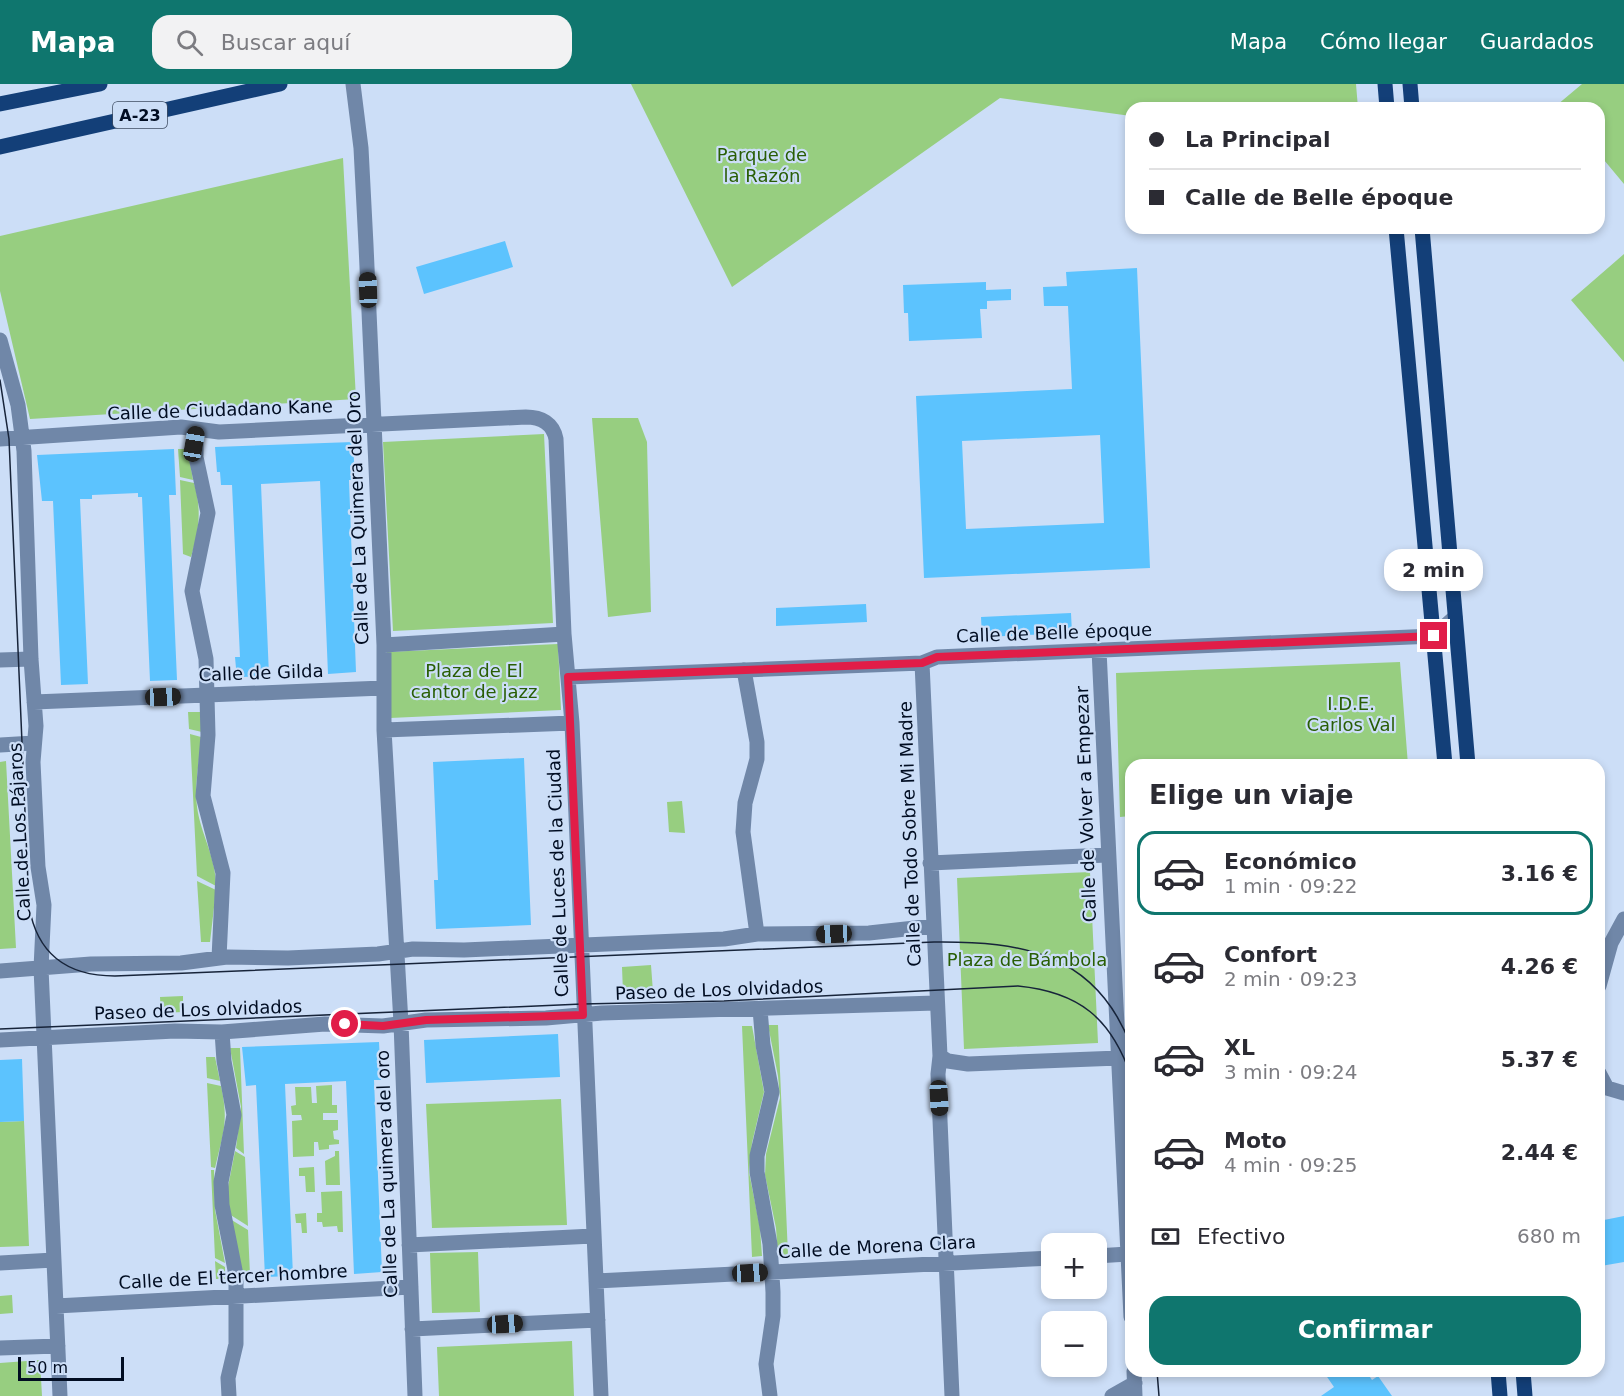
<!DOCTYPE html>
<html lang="es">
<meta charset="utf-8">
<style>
:root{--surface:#fff;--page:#f2f2f3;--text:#2b2b33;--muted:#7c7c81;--line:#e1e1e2;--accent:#0f766e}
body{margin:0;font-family:"DejaVu Sans",sans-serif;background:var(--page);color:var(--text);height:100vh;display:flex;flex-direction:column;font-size:22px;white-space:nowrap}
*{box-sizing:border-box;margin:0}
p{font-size:20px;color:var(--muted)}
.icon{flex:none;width:33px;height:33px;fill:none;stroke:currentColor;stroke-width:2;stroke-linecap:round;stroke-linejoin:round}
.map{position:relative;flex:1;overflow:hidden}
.details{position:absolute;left:1125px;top:675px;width:480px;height:618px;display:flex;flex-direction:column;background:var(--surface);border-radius:18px;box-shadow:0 3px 9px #0003}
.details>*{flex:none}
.hud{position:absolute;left:1125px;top:18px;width:480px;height:132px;border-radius:18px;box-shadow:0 3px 9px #0003;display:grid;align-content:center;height:132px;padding:0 24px;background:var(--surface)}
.controls{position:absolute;left:1041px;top:1149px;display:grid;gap:12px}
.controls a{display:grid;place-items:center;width:66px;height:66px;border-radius:12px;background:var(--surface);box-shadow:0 3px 9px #0003;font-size:30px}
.scale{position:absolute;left:18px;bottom:15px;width:106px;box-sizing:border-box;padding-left:6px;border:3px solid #010d22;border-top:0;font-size:16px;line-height:21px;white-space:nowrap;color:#010d22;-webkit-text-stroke:4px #ccdef7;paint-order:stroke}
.end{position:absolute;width:27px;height:27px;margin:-14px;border:8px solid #e11d48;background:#fff;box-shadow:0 0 0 3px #fff}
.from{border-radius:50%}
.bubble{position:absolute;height:42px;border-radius:18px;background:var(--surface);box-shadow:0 3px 9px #0003;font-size:20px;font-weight:800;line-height:42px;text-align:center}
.car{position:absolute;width:18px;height:36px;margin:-18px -9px;border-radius:8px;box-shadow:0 0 4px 2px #0007;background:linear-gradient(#222 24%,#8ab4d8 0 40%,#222 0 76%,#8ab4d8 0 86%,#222 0)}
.hud b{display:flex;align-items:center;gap:21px;height:57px;font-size:22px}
.hud b+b{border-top:2px solid var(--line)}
.hud i{width:15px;height:15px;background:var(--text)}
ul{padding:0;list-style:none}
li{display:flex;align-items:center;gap:18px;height:84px;margin:0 12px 9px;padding:0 12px;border:3px solid transparent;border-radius:18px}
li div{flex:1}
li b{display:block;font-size:22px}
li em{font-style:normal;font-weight:800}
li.on{border-color:var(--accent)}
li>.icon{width:54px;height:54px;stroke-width:1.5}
h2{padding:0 24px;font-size:27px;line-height:72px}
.pay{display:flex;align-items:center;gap:15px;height:66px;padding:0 24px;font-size:22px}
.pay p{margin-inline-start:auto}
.action{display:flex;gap:12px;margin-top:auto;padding:12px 24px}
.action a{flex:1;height:69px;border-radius:18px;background:var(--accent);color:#fff;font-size:24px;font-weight:800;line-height:69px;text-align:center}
header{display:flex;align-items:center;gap:36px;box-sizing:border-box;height:84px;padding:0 30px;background:var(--accent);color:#fff}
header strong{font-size:28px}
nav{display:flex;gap:33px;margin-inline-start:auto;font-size:21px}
.search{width:420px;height:54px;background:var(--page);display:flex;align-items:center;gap:15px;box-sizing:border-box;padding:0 21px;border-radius:18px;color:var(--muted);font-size:22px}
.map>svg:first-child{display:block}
.green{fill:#97ce80}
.building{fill:#5cc3fe;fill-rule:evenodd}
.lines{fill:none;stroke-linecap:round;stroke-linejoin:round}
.minor{stroke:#7087a8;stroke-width:15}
.major{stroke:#133f78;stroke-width:15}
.tram{stroke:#17243a;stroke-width:1.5}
.route{stroke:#e11d48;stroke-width:8}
.labels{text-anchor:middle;stroke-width:4.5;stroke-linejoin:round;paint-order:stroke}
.shield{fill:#ccdef7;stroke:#3e4c62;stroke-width:1.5}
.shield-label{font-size:16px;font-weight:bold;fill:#010d22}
.park-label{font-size:18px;fill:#295e05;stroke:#ccdef7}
.street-label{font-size:18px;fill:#010d22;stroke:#ccdef7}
</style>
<header>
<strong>Mapa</strong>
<div class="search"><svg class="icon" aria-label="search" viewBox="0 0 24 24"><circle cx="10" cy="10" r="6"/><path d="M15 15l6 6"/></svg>Buscar aquí</div>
<nav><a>Mapa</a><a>Cómo llegar</a><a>Guardados</a></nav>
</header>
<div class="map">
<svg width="1624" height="1312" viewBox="0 0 1624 1312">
<rect width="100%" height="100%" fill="#ccdef7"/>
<!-- green -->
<path class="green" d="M631,0h725l2,24h-227v8l-131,-18 -268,189z
M1582,0h42v100l-25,-30v-46h-39l-3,-3z
M343,74l13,241 -326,20 -30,-128v-55z
M1624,170v108l-53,-62z
M592,334h46l9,24 4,170 -43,5z
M544,350l9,189 -160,8 -10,-189z
M178,365h10l5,31 -13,-3z
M180,396l14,3c8,26 5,49 -3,74l-8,-3z
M558,560l3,66 -171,8 -3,-66z
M1400,578l8,103h-277v51l-11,1 -4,-144z
M188,628h13l1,20 -13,-3z
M190,650l11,3c-1,26 -8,49 -3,76 5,25 18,46 18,73l-19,-10z
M6,677l10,187 -16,1v-187z
M682,717l3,32 -16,-1 -2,-30z
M1090,788l8,171 -134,6 -7,-171z
M197,797l19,9 -6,52h-9z
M651,881l2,27 -30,1 -1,-26z
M183,912v16l-22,1 -1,-16z
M768,941h10l10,230 -10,1 -2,-28 -11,-53 1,-21 14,-56 -2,-22z
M742,942h10l12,66 -12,51 -3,29 11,56 2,28 -10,1z
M230,964h10l4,106 -8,-6 5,-41z
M206,973h9l5,24 -13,-3z
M207,999l14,3c8,36 2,47 -6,82l-4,-1z
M332,1001v20h5v8h-14v7h15v10l-5,1 1,8 5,1v4l-10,1v4l-10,1 -1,-8h-4v14l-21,1 -1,-36 10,-1 -1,-5h-9l-1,-9 5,-1 -1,-18h16l1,16h5l-1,-17z
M561,1015l6,126 -135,3 -6,-124z
M24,1037l5,125 -29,1v-125z
M235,1067l10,6 3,69 -19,-12 -2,-22z
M335,1067h4l1,34h-14l-1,-24 10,-5z
M314,1083l1,25h-9l-1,-16h-6v-8z
M211,1086h3l1,40 10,53 -10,-5z
M342,1107l1,41h-5l-1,-6 -14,1 -1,-5h-5v-9h5l-1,-21z
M306,1129l1,20h-5l-1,-10h-5l-1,-9z
M230,1135l18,11 2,45h-10z
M478,1168l2,60 -48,1 -2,-60z
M215,1177l10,6v12h-9z
M12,1211l1,18 -13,1v-18z
M572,1257l2,55h-135l-2,-49z
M40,1276l2,36h-42v-33z"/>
<!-- building -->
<path class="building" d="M505,157l8,26 -89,27 -8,-27z
M1137,184l13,300 -226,10 -8,-182 156,-7 -4,-83h-24l-1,-19 24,-1 -1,-14zM1100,351l4,88 -138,6 -4,-88z
M986,198v8l25,-1v11l-24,1v8h-7l2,29 -73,3 -1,-28h-4l-1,-28z
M353,358l2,38h-6l7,192 -28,2 -8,-193 -59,3 8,192 -29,1v-9h-4l-1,-11h5l-8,-172h-11l-1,-13h-3l-2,-25z
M174,365l2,46h-7l8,185 -27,1 -8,-184h-4v-4l-46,2v4h-12l8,185 -27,1 -8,-184h-11l-5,-46z
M866,520l1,18 -91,4v-18z
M1071,529l1,20 -90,4 -1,-20z
M524,674l7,167 -95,4 -2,-49h4l-5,-118z
M558,950l2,43 -134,6 -2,-43z
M379,958l2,38h-7l8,192 -28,2 -8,-193 -61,3 8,192 -28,1 -9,-192 -10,1 -4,-39z
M22,975l2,62 -24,1v-62z
M1624,1132v46l-23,4 -2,-45z
M1323,1287h43l6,9 6,-4 14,20h-71l13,-9z"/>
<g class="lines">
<!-- minor -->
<path class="minor" d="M353,0l8,64 5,97 18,400v85l17,293 14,373
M0,256l18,65 6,46 7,208 5,67 -3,36 5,105 6,38 -3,63 19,428
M196,346v27l12,56 -16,78 14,68 2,76 -5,61 20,77 -4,85
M0,355l181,-12 38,5 307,-15c15,0 27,6 30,22l8,195 8,89 29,673
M384,561l180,-11
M1099,566l32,667
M0,576l31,-1
M922,579l18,393 -2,18 14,322
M744,586l13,72v17l-12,44 -2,29 14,102
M568,593l354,-14 15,-6 497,-21 21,-19
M34,618l349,-14
M384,646l188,-7
M0,661l34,-2
M930,779l177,-8
M0,887l91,-7 90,-1 46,-6 61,1 90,-4 35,-5 51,1 260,-11 33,-5 112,-1 64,-7
M1599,902l12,-43 13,-24
M760,925l3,36 9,47 -15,64v16l13,72 3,48v24l-7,48 4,32
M222,948l2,29 10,54 -13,67 1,23 14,70v69l-8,34 1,18
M0,956l175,-9 47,1 103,-8 58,2 43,-6 120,-2 56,-5 334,-10
M940,972l8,5 20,3 151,-6
M1599,989l8,15 17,5
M409,1161l184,-9
M1096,1172l32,-2
M0,1179l54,-3
M596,1197l456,-23
M56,1222l355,-19
M412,1245l186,-9
M0,1264l58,-2
M1134,1287l1,25
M1112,1312l23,-13"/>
<!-- major -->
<path class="major" d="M1385,0l2,24
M1410,0l2,24
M0,20l100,-20
M0,63l280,-63
M1396,144l49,537
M1422,144l46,537
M1498,1287l2,25
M1523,1287l2,25"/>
<!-- tram -->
<path class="tram" d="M0,296l9,59 20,467c8,48 38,70 86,70l819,-34c88,-1 162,11 197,104
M0,945l582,-25 142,-3 294,-15c61,6 93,32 113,90
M1157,1287l2,25"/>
</g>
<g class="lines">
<!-- route -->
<path class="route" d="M345,940l38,2 43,-6 157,-5 -15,-338 354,-14 15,-6 497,-21"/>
</g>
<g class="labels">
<!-- shield labels -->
<rect class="shield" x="113" y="18" width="54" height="26" rx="4.5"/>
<g class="shield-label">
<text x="140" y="37">A-23</text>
</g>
<!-- park labels -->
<g class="park-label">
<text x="762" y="77">Parque de<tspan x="762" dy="21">la Razón</tspan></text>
<text x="474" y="593">Plaza de El<tspan x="474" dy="21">cantor de jazz</tspan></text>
<text x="1351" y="626">I.D.E.<tspan x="1351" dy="21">Carlos Val</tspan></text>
<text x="1027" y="882">Plaza de Bámbola</text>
</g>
<!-- street labels -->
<g class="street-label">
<text transform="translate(220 326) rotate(-2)" y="6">Calle de Ciudadano Kane</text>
<text transform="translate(358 434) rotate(-92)" y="6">Calle de La Quimera del Oro</text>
<text transform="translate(1054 549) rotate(-2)" y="6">Calle de Belle époque</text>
<text transform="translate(261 589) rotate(-2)" y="6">Calle de Gilda</text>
<text transform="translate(1086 720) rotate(-92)" y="6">Calle de Volver a Empezar</text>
<text transform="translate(20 748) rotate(-93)" y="6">Calle de Los Pájaros</text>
<text transform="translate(910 750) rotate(-92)" y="6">Calle de Todo Sobre Mi Madre</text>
<text transform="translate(558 789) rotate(-92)" y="6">Calle de Luces de la Ciudad</text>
<text transform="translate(719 906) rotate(-2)" y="6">Paseo de Los olvidados</text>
<text transform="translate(198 926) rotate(-2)" y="6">Paseo de Los olvidados</text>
<text transform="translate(387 1090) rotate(-92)" y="6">Calle de La quimera del oro</text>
<text transform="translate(877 1163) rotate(-3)" y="6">Calle de Morena Clara</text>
<text transform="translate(233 1193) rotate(-3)" y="6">Calle de El tercer hombre</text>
</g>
</g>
</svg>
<div class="controls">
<a>+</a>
<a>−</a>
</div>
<div class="scale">50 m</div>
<i class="end from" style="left:345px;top:940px"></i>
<i class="end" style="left:1434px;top:552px"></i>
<div class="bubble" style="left:1384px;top:465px;width:99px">2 min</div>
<i class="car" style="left:368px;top:206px;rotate:358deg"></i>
<i class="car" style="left:194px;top:360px;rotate:10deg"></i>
<i class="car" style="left:163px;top:613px;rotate:88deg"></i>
<i class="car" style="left:834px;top:850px;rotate:268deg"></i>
<i class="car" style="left:939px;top:1014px;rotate:177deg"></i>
<i class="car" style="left:750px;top:1189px;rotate:87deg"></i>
<i class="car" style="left:505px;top:1240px;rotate:87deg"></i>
<div class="hud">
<b><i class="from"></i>La Principal</b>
<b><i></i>Calle de Belle époque</b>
</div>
<section class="details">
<h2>Elige un viaje</h2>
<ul>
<li class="on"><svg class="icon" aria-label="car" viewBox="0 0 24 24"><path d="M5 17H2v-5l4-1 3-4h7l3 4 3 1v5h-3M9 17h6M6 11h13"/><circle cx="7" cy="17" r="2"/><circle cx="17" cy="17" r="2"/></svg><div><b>Económico</b><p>1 min · 09:22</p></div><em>3.16 €</em></li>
<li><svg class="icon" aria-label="car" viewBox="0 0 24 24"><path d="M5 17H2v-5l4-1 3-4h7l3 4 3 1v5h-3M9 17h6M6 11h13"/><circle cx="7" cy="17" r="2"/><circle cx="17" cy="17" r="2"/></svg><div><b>Confort</b><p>2 min · 09:23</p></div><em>4.26 €</em></li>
<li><svg class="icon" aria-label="car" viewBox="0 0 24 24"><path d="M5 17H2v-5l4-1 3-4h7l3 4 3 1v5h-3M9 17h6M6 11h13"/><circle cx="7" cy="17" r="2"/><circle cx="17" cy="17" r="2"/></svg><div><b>XL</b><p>3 min · 09:24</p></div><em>5.37 €</em></li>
<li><svg class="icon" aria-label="car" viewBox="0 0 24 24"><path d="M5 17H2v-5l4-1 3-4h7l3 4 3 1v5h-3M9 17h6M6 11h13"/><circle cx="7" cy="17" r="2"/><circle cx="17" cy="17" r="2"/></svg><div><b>Moto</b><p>4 min · 09:25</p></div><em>2.44 €</em></li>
</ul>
<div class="pay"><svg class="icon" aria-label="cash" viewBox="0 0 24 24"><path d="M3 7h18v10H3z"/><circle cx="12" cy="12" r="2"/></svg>Efectivo<p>680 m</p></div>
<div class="action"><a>Confirmar</a></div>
</section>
</div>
